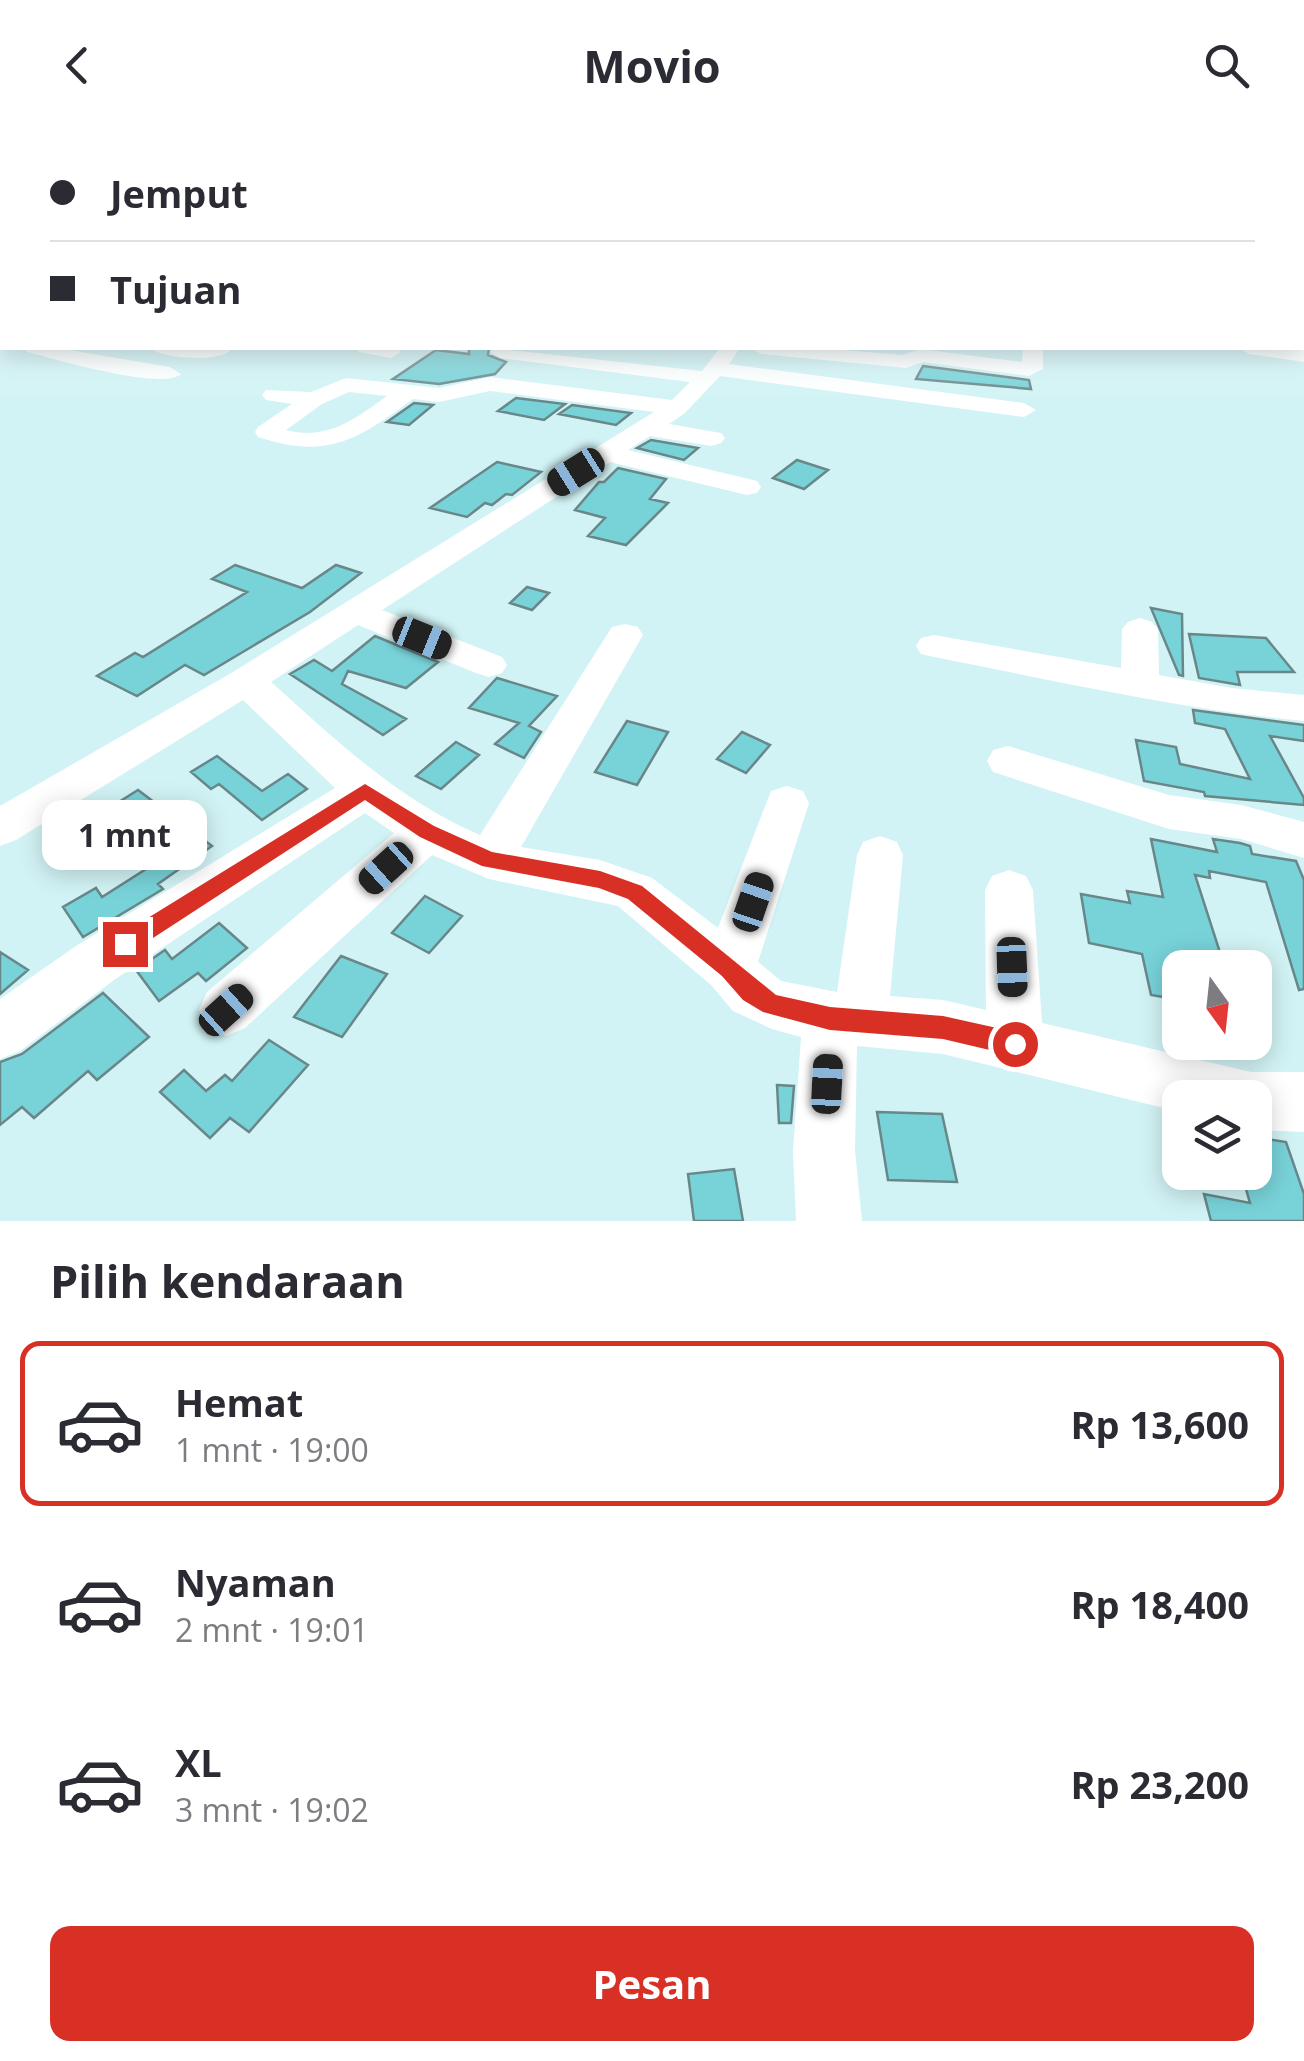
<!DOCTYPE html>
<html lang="id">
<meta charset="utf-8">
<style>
:root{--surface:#fff;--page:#f2f2f3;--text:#2b2b33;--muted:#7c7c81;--line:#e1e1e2;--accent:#d93025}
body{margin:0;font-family:"Open Sans",sans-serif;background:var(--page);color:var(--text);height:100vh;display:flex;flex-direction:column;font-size:38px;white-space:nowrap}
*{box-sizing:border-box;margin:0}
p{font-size:32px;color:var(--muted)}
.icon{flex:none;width:55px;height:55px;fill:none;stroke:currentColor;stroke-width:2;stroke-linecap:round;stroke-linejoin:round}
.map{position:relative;height:1091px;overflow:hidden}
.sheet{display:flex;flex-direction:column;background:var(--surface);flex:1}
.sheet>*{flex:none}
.guide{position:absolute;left:0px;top:0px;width:1305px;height:220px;box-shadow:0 5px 25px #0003;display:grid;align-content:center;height:220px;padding:0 50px;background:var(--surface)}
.needle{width:65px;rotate:165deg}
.buttons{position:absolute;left:1162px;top:820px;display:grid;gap:20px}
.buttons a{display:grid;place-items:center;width:110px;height:110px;border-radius:20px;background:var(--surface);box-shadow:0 5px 25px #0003;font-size:50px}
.end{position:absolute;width:45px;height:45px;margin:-22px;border:12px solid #d93025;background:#fff;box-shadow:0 0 0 5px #fff}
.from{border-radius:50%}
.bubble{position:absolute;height:70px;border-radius:20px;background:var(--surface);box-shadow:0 5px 25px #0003;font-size:32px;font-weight:700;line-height:70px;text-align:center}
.car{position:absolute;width:30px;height:60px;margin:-30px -15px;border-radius:12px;box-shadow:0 0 8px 2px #0007;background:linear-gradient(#222 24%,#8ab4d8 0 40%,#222 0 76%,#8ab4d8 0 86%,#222 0)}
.guide b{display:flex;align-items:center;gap:35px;height:95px;font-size:38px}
.guide b+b{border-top:2px solid var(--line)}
.guide i{width:25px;height:25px;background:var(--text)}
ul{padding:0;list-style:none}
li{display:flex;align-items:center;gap:30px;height:165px;margin:0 20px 15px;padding:0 30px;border:5px solid transparent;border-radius:20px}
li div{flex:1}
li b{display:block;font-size:38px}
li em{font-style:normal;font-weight:700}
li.on{border-color:var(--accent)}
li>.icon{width:90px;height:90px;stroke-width:1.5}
h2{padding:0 50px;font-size:45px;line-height:120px}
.cta{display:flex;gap:20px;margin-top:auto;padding:20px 50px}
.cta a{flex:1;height:115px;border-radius:20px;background:var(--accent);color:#fff;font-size:40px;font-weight:700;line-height:115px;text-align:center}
header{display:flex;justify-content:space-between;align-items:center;height:130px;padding:0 50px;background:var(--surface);font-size:45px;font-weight:700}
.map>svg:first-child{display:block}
.building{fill:#78d3d9;stroke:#698789;stroke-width:2.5}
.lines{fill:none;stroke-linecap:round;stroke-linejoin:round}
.minor{fill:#fff;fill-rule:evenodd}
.route{fill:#d93025}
</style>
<header><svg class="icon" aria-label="back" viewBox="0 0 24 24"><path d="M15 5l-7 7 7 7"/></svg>Movio<svg class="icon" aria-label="search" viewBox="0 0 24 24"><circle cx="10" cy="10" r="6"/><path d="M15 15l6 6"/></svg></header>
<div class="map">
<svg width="1304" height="1091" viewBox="0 0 1304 1091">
<rect width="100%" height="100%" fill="#d2f3f5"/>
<!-- building -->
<path class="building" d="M469,218h20l-1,7 18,7 -11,12 -56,10 -46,-5 43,-29 33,4z
M923,236l106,14 2,9 -115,-10z
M516,268l49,6 -21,16 -46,-9z
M414,273l19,2 -24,20 -22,-3z
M572,275l59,8 -15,12 -57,-11z
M651,310l47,8 -14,12 -47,-12z
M797,330l31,10 -24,19 -31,-11z
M497,332l44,10 -29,23 -6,-1 -14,11 -7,-2 -18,14 -37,-9z
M618,338l48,11 -16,20 18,4 -42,42 -38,-9 17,-18 -30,-8 24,-28h5z
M235,435l67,23 34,-23 25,8 -51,39 -106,63 -19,-10 -48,31 -40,-20 38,-23 8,4 104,-65 -35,-13z
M527,457l22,6 -17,17 -22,-7z
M1151,478l31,6 1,62 -4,-1z
M1189,504l77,4 28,34h-57l3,13 -41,-7z
M375,506l63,26 -32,26 -58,-17 -6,13 64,35 -23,16 -93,-61 24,-14 18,11z
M497,548l60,18 -28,30 12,6 -17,26 -29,-14 24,-21 -50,-15z
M1193,580l111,15v16l-34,-5 34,62v7l-99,-9 -1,-4 -60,-11 -8,-41 40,7 4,17 70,15 -25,-50 -30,-6z
M627,591l41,11 -31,53 -42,-13z
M742,602l28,13 -24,28 -29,-14z
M456,612l23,13 -38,34 -25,-13z
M217,626l45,35 26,-17 19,15 -45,31 -43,-36 -8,5 -20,-17z
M138,660l74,56 -54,38 5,5 -80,48 -20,-30 33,-19 6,9 55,-35 -57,-48z
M1151,709l66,13 -4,-13 27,4 10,3 2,8 44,7 8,19v109l-5,1 -33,-108 -57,-11 1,7 -15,-3 30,93h-45v32l-29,-5 -9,-41 -53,-11 -8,-49 49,9 -3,-12 36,6z
M425,766l37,20 -33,37 -37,-20z
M219,793l28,25 -41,33 -8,-8 -39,28 -23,-31 29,-20 7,9z
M0,822l28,18 -28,24z
M341,826l46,18 -45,63 -48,-20z
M103,863l46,44 -52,43 -9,-9 -54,47 -12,-11 -22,18v-63l22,-8z
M269,910l39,25 -59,67 -19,-14 -20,20 -50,-46 24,-22 22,21 19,-16 7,6z
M777,955l17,1 -3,37h-12z
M877,982l65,2 15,68 -69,-2z
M1255,1007l31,5 18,52v27h-93l-7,-27 46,9 -9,-31h14z
M734,1039l9,52h-49l-6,-47z"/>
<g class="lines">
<!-- minor -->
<path class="minor" d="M0,119h2v8l-2,-1z
M1302,119h2v5h-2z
M0,171l2,1v11h-2z
M0,204h2v12h-2z
M24,218h34l112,19 11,7c-18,17 -127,-15 -154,-22z
M150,218h78l2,3c-13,11 -67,8 -80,-3z
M356,218h42l3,4 -10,6 -32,-6z
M493,218l209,23 18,-23h20l-11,16 295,39 12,7 -12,7 -304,-41 -35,37 -16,11 52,9 4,5 -4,5 -9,3 -62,-10 -22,14 129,31 4,6 -4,6 -10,2 -137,-33 -228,148 120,47 5,8 -5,8 -13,4 -13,-4 -118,-48 -87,57c66,59 127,118 209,153l132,-208 13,-3 13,3 5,8 -122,212 79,13 52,18 66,50 53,-137 16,-5 16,5 6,12 -51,159 23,19 56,11 20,-137 6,-13 17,-6 17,6 6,13 -13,141 53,4 43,10 -1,-120 7,-14 17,-6 17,6 7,14 9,133 209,49h53v60l-49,-2v-32h-75v14l-237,-58 -86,-8 -2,105 7,70h-66l-3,-70 8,-114 -29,-8 -39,-18 -22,-26 -93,-79 -129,-27 -57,-24 -187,173 -19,8 -19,-8 -8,-18 8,-18 187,-159 -29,-20 -251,167 -94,71 -20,8v-60l76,-53 259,-158 -92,-88 -227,140 -16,6v-40l233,-134 421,-260 -164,-21 -51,11 -26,-3c-56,41 -85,61 -155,38l-3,-5 3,-5 34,-23 -26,-4 -4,-5 4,-5 45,2 35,-14 93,10 51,-11 182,23 18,-18 -190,-24 -10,-6zM349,262l38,4c-32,23 -60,45 -101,34l36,-26z
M751,218h70l82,7 17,-6 102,13 1,-14h20v21l-14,7 -106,-14 -17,6 -145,-14z
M1239,218l65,2v12l-55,-8z
M1140,488l12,4 6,7 1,46 73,13 72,7v26c-125,-12 -247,-40 -370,-64l-13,-3 -5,-8 5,-8 13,-3 187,33 1,-39 6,-7z
M1008,616l161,49 72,10 63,17v36l-63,-19 -72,-10 -176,-57 -6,-11 6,-11z"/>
</g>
<!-- sky -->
<linearGradient id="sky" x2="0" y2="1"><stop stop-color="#99a5b2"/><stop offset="0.44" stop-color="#ebfafa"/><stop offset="1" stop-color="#ebfafa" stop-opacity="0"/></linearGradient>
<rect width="1304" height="272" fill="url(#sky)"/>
<!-- route -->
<path class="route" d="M365,654l69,42 58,26 108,19 42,15 134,109 54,12 113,9 72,16 8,4 4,8 -4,8 -8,4 -72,-17 -113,-9 -67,-18 -20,-12 -21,-24 -94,-77 -29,-11 -117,-22 -62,-29 -55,-37 -232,151h-16l-3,-7 3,-7z"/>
</svg>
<div class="buttons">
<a><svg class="needle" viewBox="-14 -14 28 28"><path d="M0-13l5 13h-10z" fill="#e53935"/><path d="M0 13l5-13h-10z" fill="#7c7c81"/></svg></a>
<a><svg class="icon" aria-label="layers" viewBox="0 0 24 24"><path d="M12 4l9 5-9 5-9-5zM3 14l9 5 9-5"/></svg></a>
</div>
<i class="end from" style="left:1015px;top:914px"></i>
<i class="end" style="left:125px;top:814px"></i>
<div class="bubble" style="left:42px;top:670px;width:165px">1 mnt</div>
<i class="car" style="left:576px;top:342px;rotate:238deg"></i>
<i class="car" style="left:422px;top:508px;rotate:112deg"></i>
<i class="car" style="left:386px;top:738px;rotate:228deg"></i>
<i class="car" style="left:753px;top:772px;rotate:19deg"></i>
<i class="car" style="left:1012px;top:837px;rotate:178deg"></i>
<i class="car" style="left:226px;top:880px;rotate:48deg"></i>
<i class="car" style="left:827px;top:954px;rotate:3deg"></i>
<div class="guide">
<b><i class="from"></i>Jemput</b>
<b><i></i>Tujuan</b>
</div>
</div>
<section class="sheet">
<h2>Pilih kendaraan</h2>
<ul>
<li class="on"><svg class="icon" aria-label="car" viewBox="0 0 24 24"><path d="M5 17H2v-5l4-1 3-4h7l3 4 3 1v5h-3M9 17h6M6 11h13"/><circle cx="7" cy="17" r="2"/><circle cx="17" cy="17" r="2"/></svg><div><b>Hemat</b><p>1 mnt · 19:00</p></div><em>Rp 13,600</em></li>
<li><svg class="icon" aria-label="car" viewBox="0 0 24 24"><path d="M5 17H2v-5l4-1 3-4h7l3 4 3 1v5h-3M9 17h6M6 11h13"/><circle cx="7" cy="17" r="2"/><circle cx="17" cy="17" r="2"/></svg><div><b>Nyaman</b><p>2 mnt · 19:01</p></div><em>Rp 18,400</em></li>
<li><svg class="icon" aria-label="car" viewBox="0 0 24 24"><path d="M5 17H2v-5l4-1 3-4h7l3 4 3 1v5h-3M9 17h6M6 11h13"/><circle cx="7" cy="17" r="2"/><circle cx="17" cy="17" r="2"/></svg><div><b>XL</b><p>3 mnt · 19:02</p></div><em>Rp 23,200</em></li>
</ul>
<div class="cta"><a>Pesan</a></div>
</section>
